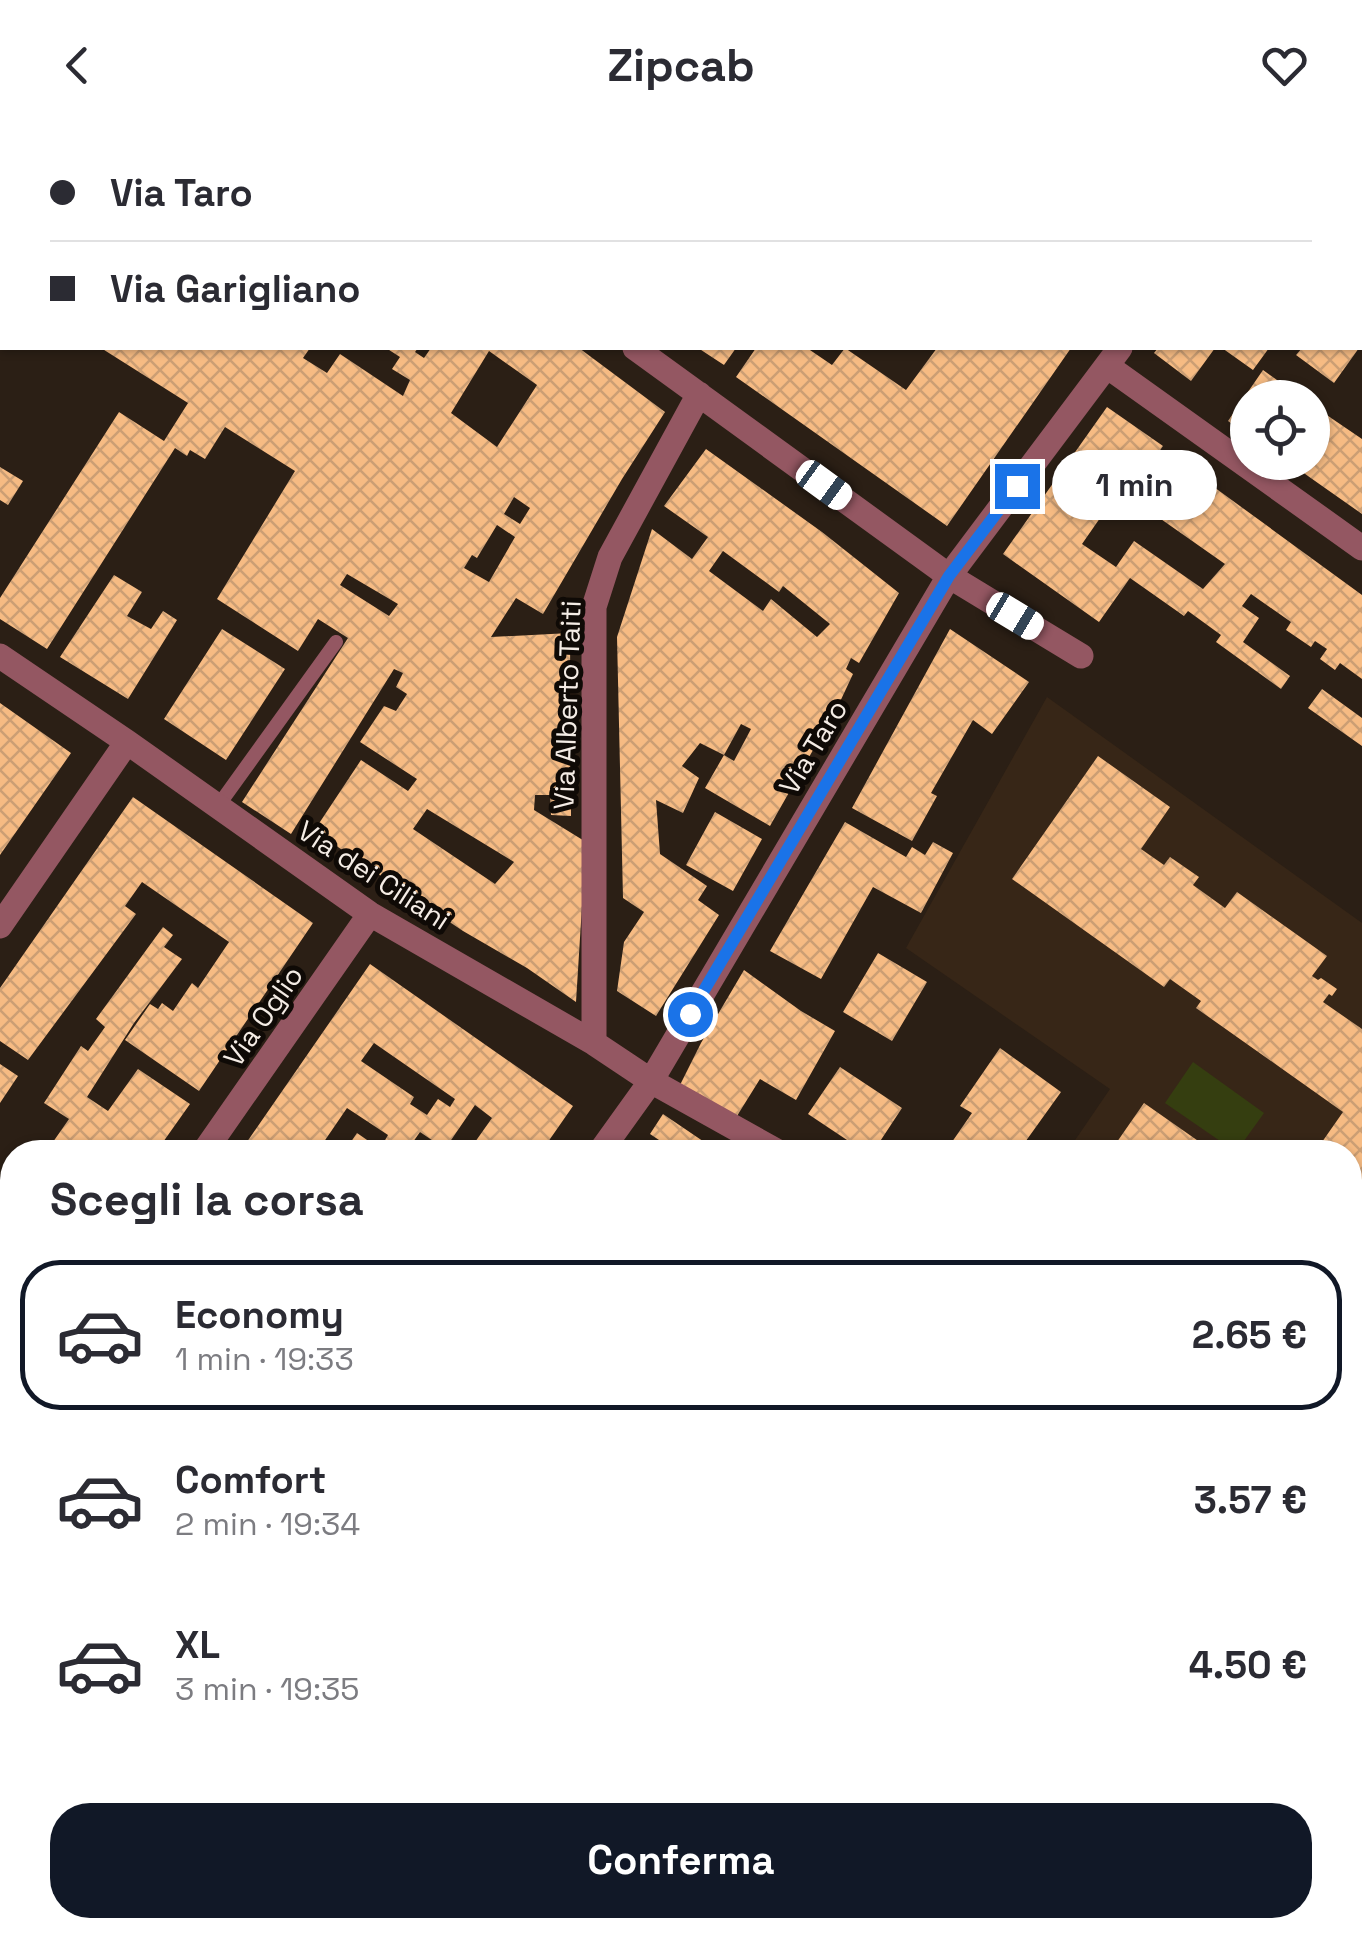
<!DOCTYPE html>
<html lang="it">
<meta charset="utf-8">
<style>
:root{--surface:#fff;--page:#f7f7f7;--text:#2b2b33;--muted:#7c7c81;--line:#e1e1e2;--accent:#111827}
body{margin:0;font-family:"Space Grotesk",sans-serif;background:var(--page);color:var(--text);height:100vh;display:flex;flex-direction:column;font-size:38px;white-space:nowrap}
*{box-sizing:border-box;margin:0}
p{font-size:32px;color:var(--muted)}
.icon{flex:none;width:55px;height:55px;fill:none;stroke:currentColor;stroke-width:2;stroke-linecap:round;stroke-linejoin:round}
.map{position:relative;flex:1;overflow:hidden}
.sheet{position:absolute;left:0px;top:1010px;width:1362px;height:798px;display:flex;flex-direction:column;background:var(--surface);border-radius:40px 40px 0 0;box-shadow:0 2px 8px #0004}
.sheet>*{flex:none}
.guide{position:absolute;left:0px;top:0px;width:1362px;height:220px;box-shadow:0 2px 8px #0004;display:grid;align-content:center;height:220px;padding:0 50px;background:var(--surface)}
.controls{position:absolute;left:1230px;top:250px;display:grid;gap:20px}
.controls a{display:grid;place-items:center;width:100px;height:100px;border-radius:50%;background:var(--surface);box-shadow:0 2px 8px #0004;font-size:50px}
.end{position:absolute;width:45px;height:45px;margin:-22px;border:12px solid #1a73e8;background:#fff;box-shadow:0 0 0 5px #fff}
.from{border-radius:50%}
.bubble{position:absolute;height:70px;border-radius:35px;background:var(--surface);box-shadow:0 2px 8px #0004;font-size:32px;font-weight:800;line-height:70px;text-align:center}
.car{position:absolute;width:30px;height:60px;margin:-30px -15px;border-radius:12px;box-shadow:0 0 8px 2px #0007;background:linear-gradient(#fff 24%,#345 0 40%,#fff 0 76%,#345 0 86%,#fff 0)}
.guide b{display:flex;align-items:center;gap:35px;height:95px;font-size:38px}
.guide b+b{border-top:2px solid var(--line)}
.guide i{width:25px;height:25px;background:var(--text)}
ul{padding:0;list-style:none}
li{display:flex;align-items:center;gap:30px;height:150px;margin:0 20px 15px;padding:0 30px;border:5px solid transparent;border-radius:40px}
li div{flex:1}
li b{display:block;font-size:38px}
li em{font-style:normal;font-weight:800}
li.on{border-color:var(--accent)}
li>.icon{width:90px;height:90px;stroke-width:1.5}
h2{padding:0 50px;font-size:45px;line-height:120px}
.button{display:flex;gap:20px;margin-top:auto;padding:20px 50px}
.button a{flex:1;height:115px;border-radius:40px;background:var(--accent);color:#fff;font-size:40px;font-weight:800;line-height:115px;text-align:center}
header{display:flex;justify-content:space-between;align-items:center;height:130px;padding:0 50px;background:var(--surface);font-size:45px;font-weight:800}
.map>svg:first-child{display:block}
.built{fill:#372617}
.grass{fill:#353e10}
.building{fill:url(#building-cross-hatch);fill-rule:evenodd}
.lines{fill:none;stroke-linecap:round;stroke-linejoin:round}
.lane{stroke:#945762;stroke-width:14}
.street{stroke:#945762;stroke-width:25}
.secondary{stroke:#d67387;stroke-width:25}
.route{stroke:#1a73e8;stroke-width:12}
.labels{text-anchor:middle;stroke-width:10;stroke-linejoin:round;paint-order:stroke}
.street-label{font-size:28px;fill:#f4ece5;stroke:#0f0a06}
</style>
<header><svg class="icon" aria-label="back" viewBox="0 0 24 24"><path d="M15 5l-7 7 7 7"/></svg>Zipcab<svg class="icon" aria-label="heart" viewBox="0 0 24 24"><path d="M12 20l-8-8c-3-5 5-10 8-4 3-6 11-1 8 4z"/></svg></header>
<div class="map">
<svg width="1362" height="1806" viewBox="0 0 1362 1806">
<defs>
<pattern id="building-cross-hatch" width="8" height="8" patternUnits="userSpaceOnUse" patternTransform="scale(2.5)"><rect width="8" height="8" fill="#f6bb83"/><path d="M0 0l8 8M0 8l8-8" fill="none" stroke="#cb9e74"/></pattern>
</defs>
<rect width="100%" height="100%" fill="#2b1f15"/>
<!-- built -->
<path class="built" d="M1047,567l315,226v278l-12,17v-66h-283l43,-63 -204,-141z"/>
<!-- grass -->
<path class="grass" d="M1193,932l71,51 -28,39 -71,-49z"/>
<!-- building -->
<path class="building" d="M101,218h209l-7,10 24,15 13,-19 63,42 7,-16 -18,-11 8,-12 -14,-9h32l-3,4 9,6 7,-10h148l86,64 -43,67 -79,135 -27,-16 -25,39 79,-4 1,183 -20,-1 -1,-20h-15l-1,15 52,32 -10,160 -49,-34 -64,-37 -149,-100 47,-71 47,31 9,-12 -57,-37 24,-36 12,5 11,-17 -11,-7 7,-14 -9,-4 -103,165 -49,-32 106,-164 -30,-19 -20,32 -81,-52 78,-128 -70,-44 -20,32 -15,-9 -3,6 -12,-8 -128,201 -47,-30v-21l119,-186 45,29 24,-38zM489,221l48,34 -40,62 -46,-34zM514,367l16,11 -10,16 -16,-10zM497,395l18,12 -26,45 -25,-14 8,-13 5,3zM347,444l51,30 -9,12 -49,-31zM427,679l87,53 -19,22 -82,-55z
M698,218h38l-12,17z
M756,218h51l25,17 13,-17 61,42 31,-42h134l-124,178 -211,-149z
M1158,218h57l-24,33 -37,-28z
M1222,218h47l-16,22z
M1302,218h57l-25,35 -38,-28z
M1263,240l39,28h-54v37l-20,-14z
M1312,275l50,34v75l-74,-52h24z
M1107,277l56,39 -40,58 -9,-6 -32,46 34,23 18,-26 69,48 22,-25 -77,-54 33,-47 181,132v84l-22,-16 -5,7 -15,-11 7,-10 -12,-8 -4,6 -25,-17 5,-8 -40,-28 -9,12 17,12 -16,24 47,34 -9,13 -65,-47 5,-7 -33,-24 -4,5 -54,-38 -31,44 -96,-68z
M706,319l116,83 77,61 -40,70 -8,-5 -5,11 7,5 -15,32 -68,120 -65,-38 19,-33 -24,-12 -18,23 17,12 -16,35 -27,-13 4,54 47,32 -9,14 21,15 -63,101 -39,-25 7,-49 20,-30 -21,-14 -6,-261 35,-108 40,30 16,-22 -44,-31zM723,421l56,41 4,-6 47,38 -13,13 -46,-38 -8,12 -54,-40zM741,594l10,5 -17,32 -10,-6z
M0,337l23,14 -15,24 -8,-5z
M114,445l28,17 -15,24 24,13 12,-18 14,9 -49,79 -68,-42z
M222,499l63,40 -59,91 -62,-41z
M950,499l79,53 -37,52 -19,-14 -42,73 6,3 -25,45 -60,-33z
M1322,559l40,29v28l-54,-38z
M0,573l71,50 -71,102z
M1098,626l72,51 -29,42 23,16 6,-8 29,20 -6,8 32,23 12,-16 90,64 -15,20 6,4 3,-2 16,11 -5,7 -3,-2 -6,8 39,27v151l-12,17v-45h-35l28,-40 -147,-104 5,-7 -31,-22 -6,8 -152,-108z
M133,667l180,126 -114,168 -74,-51 25,-36 8,5 4,-6 11,8 19,-28 6,5 31,-46 -87,-60 -17,24 11,8 -108,146 -28,-19v-53z
M715,682l47,27 -29,52 -47,-26z
M845,692l61,35 6,-10 13,8 8,-13 20,11 -32,60 -48,-26 -52,92 -51,-28z
M163,797l10,8 -9,12 18,12 -48,64 -47,74 21,14 30,-42 52,35 -34,48h-110l23,-33 -25,-16 37,-57 7,5 17,-24 -9,-8z
M878,823l49,29 -35,59 -49,-29z
M370,834l203,142 -32,46h-73l24,-34 -17,-13 -30,44 -25,-17 -14,20h-62l13,-19 23,16 8,-14 -41,-27 -30,44h-77zM374,913l81,56 -5,8 -12,-8 -11,16 -17,-11 4,-7 -53,-36z
M744,840l57,41 34,20 -39,69 -36,-21 -28,45 -55,-33 24,-48z
M1000,918l61,44 -43,60h-73l27,-39 -12,-7z
M0,934l18,12 -18,27z
M840,937l62,41 -29,44h-8l-57,-38z
M1144,973l70,49h-104z
M663,984l56,38h-42l-27,-18z
M0,1132l12,9v88l-12,18z
M1362,1188v138l-12,-6v-128z
M12,1359v80l-12,-8v-53z
M12,1449v38l-4,7 4,2v65l-7,11 -5,-4v-100z
M0,1647l12,9v65l-12,-9z
M0,1740l12,9v40l-3,5 -9,-7z
M91,1795h120l17,11h-145z
M333,1795h62l-7,11h-39z
M861,1795h155l18,11h-125l-6,-3 -2,3h-22z"/>
<g class="lines">
<!-- lane -->
<path class="lane" d="M218,676l118,-164"/>
<!-- street -->
<path class="street" d="M332,0l4,2
M1273,2l2,-2
M635,218l314,228 132,80
M1107,236l255,182
M0,526l127,86 243,172 224,129 57,38 127,71
M0,796l127,-184
M594,913v-436l16,-50 89,-163
M204,1022l166,-238
M600,1022l51,-71 298,-505 171,-228
M0,1086l12,10
M0,1314l12,-17
M1350,1401l12,8
M0,1606l12,9
M280,1795l17,11
M1106,1795l19,11
M44,1806l8,-11
M460,1806l7,-11
M795,1806l7,-11"/>
<!-- secondary -->
<path class="secondary" d="M1350,1583l12,-21
M1350,1675l12,-24
M1247,1806l4,-11
M1296,1806l3,-11"/>
</g>
<g class="lines">
<!-- route -->
<path class="route" d="M690,884l259,-438 68,-90"/>
</g>
<g class="labels">
<!-- street labels -->
<g class="street-label">
<text transform="translate(567 575) rotate(-88)" y="10">Via Alberto Taiti</text>
<text transform="translate(813 617) rotate(-59)" y="10">Via Taro</text>
<text transform="translate(374 745) rotate(33)" y="10">Via dei Ciliani</text>
<text transform="translate(263 886) rotate(-55)" y="10">Via Oglio</text>
</g>
</g>
</svg>
<div class="controls">
<a><svg class="icon" aria-label="locate" viewBox="0 0 24 24"><circle cx="12" cy="12" r="6"/><path d="M12 2v4M12 18v4M2 12h4M18 12h4"/></svg></a>
</div>
<i class="end from" style="left:690px;top:884px"></i>
<i class="end" style="left:1017px;top:356px"></i>
<div class="bubble" style="left:1052px;top:320px;width:165px">1 min</div>
<i class="car" style="left:824px;top:355px;rotate:126deg"></i>
<i class="car" style="left:1015px;top:486px;rotate:121deg"></i>
<div class="guide">
<b><i class="from"></i>Via Taro</b>
<b><i></i>Via Garigliano</b>
</div>
<section class="sheet">
<h2>Scegli la corsa</h2>
<ul>
<li class="on"><svg class="icon" aria-label="car" viewBox="0 0 24 24"><path d="M5 17H2v-5l4-1 3-4h7l3 4 3 1v5h-3M9 17h6M6 11h13"/><circle cx="7" cy="17" r="2"/><circle cx="17" cy="17" r="2"/></svg><div><b>Economy</b><p>1 min · 19:33</p></div><em>2.65 €</em></li>
<li><svg class="icon" aria-label="car" viewBox="0 0 24 24"><path d="M5 17H2v-5l4-1 3-4h7l3 4 3 1v5h-3M9 17h6M6 11h13"/><circle cx="7" cy="17" r="2"/><circle cx="17" cy="17" r="2"/></svg><div><b>Comfort</b><p>2 min · 19:34</p></div><em>3.57 €</em></li>
<li><svg class="icon" aria-label="car" viewBox="0 0 24 24"><path d="M5 17H2v-5l4-1 3-4h7l3 4 3 1v5h-3M9 17h6M6 11h13"/><circle cx="7" cy="17" r="2"/><circle cx="17" cy="17" r="2"/></svg><div><b>XL</b><p>3 min · 19:35</p></div><em>4.50 €</em></li>
</ul>
<div class="button"><a>Conferma</a></div>
</section>
</div>
